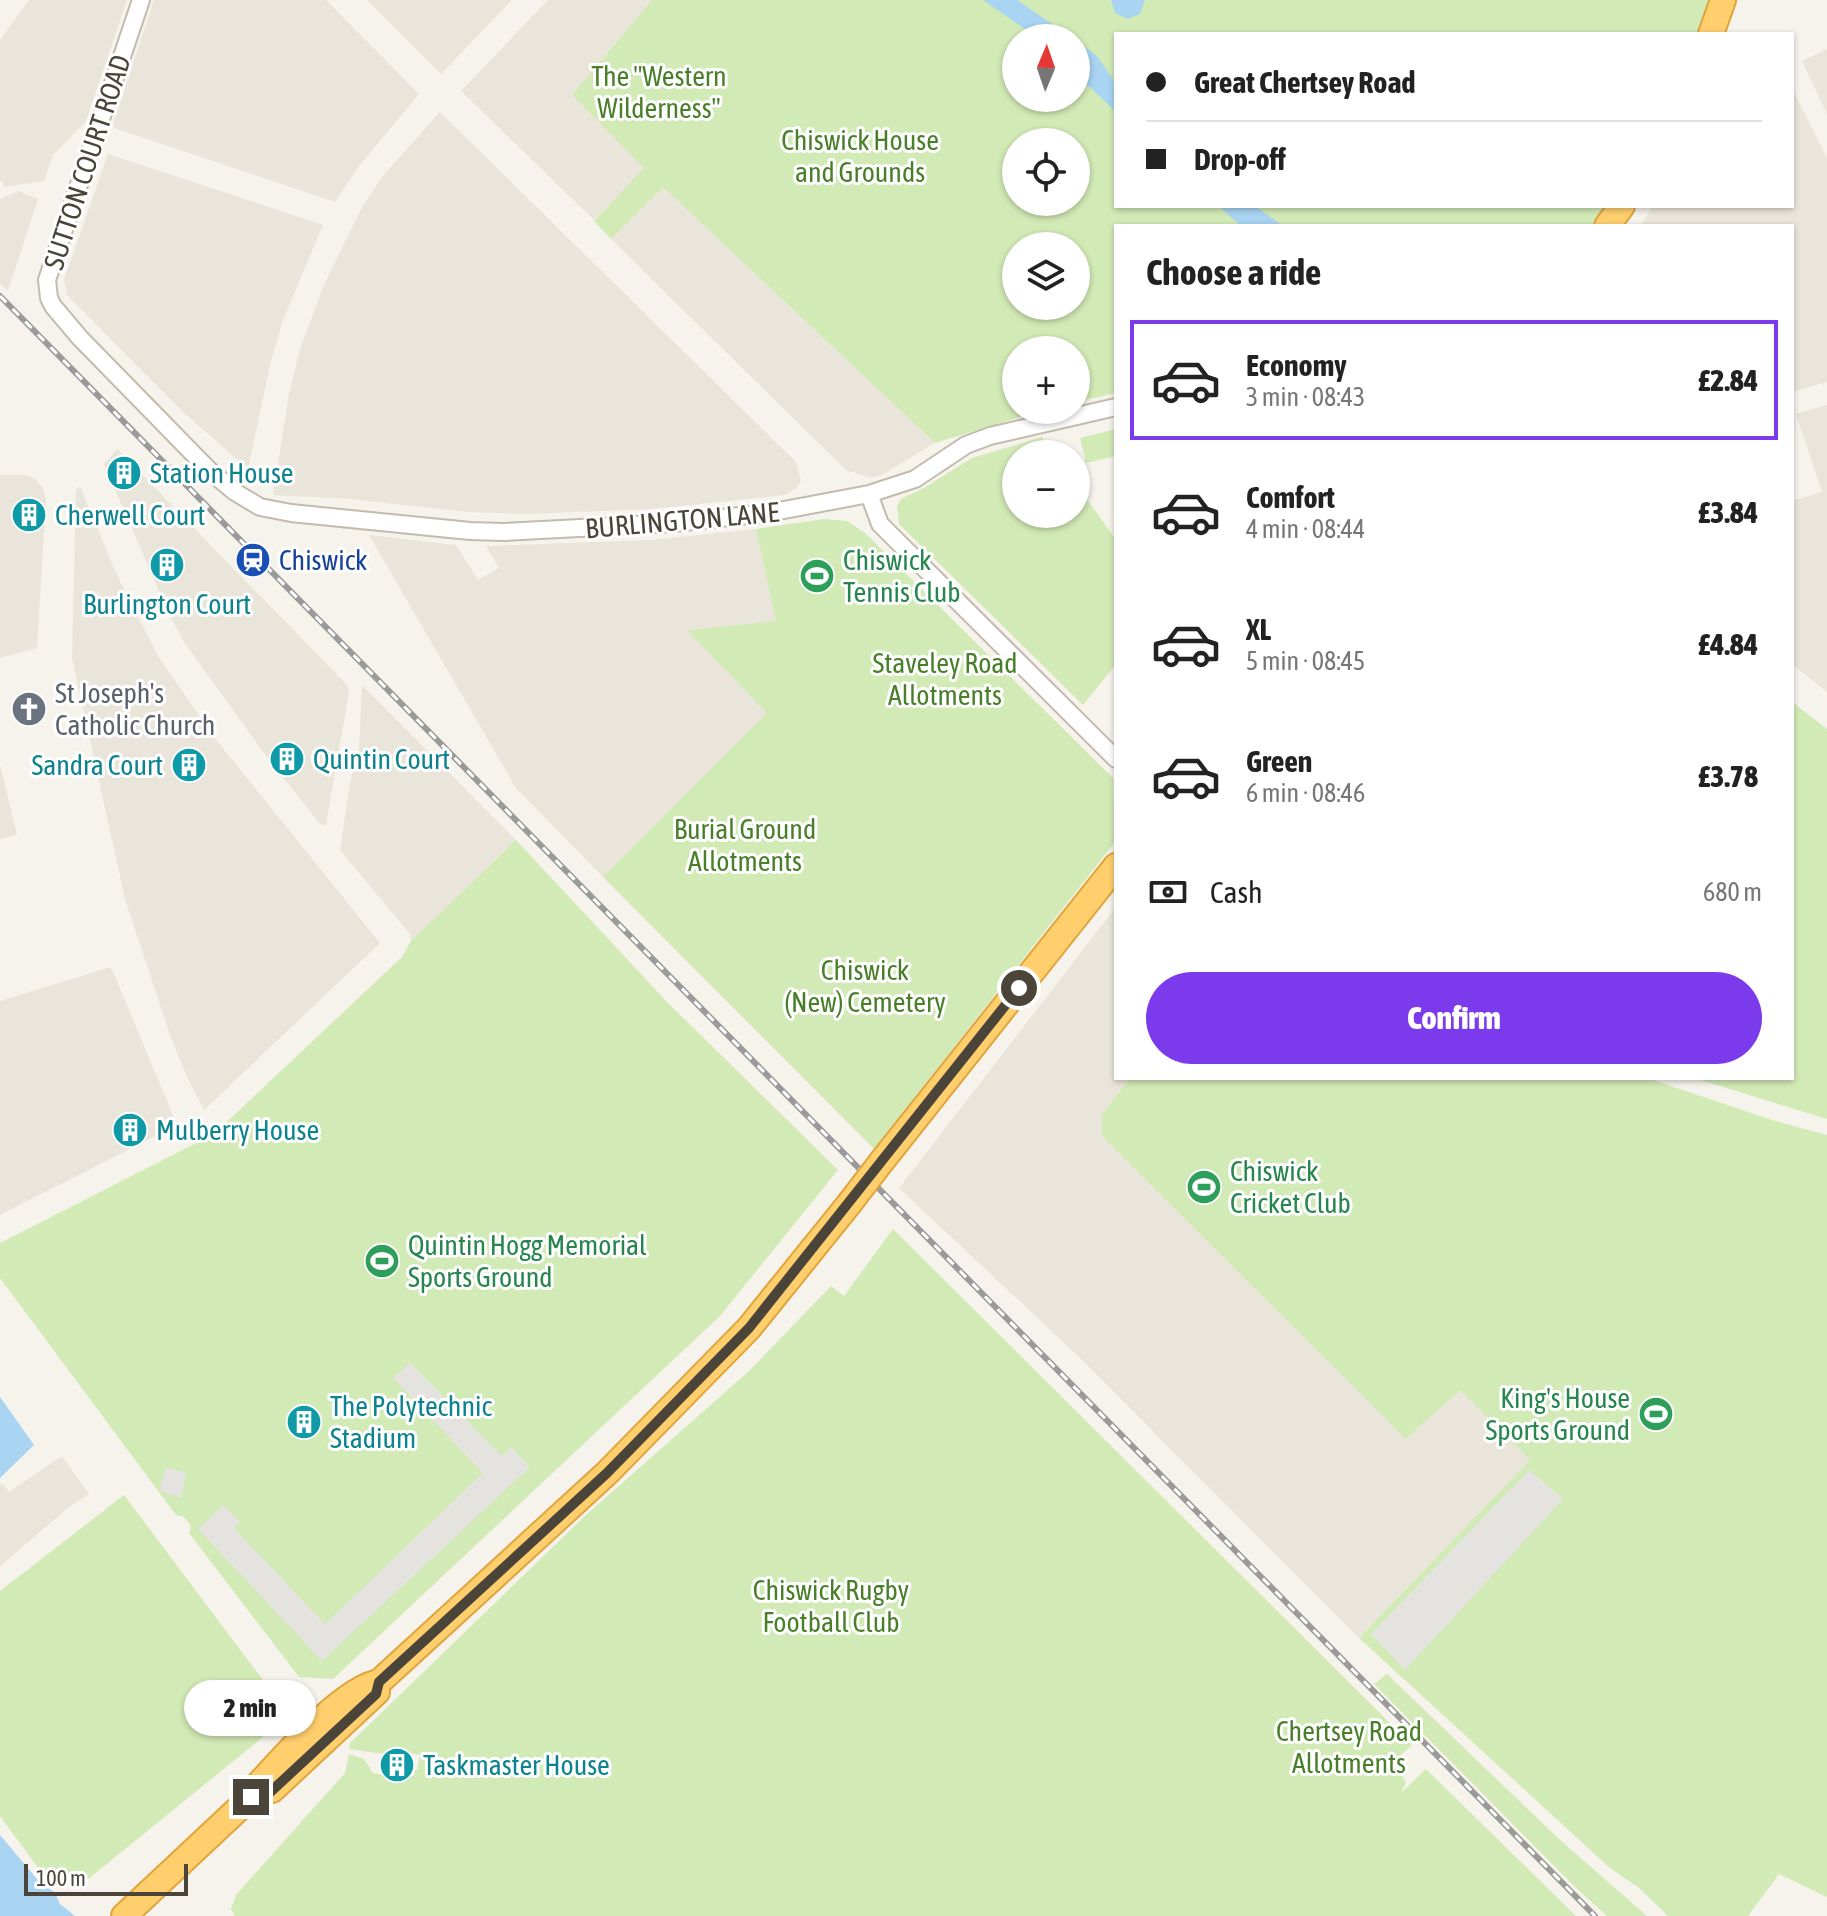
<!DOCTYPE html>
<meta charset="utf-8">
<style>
:root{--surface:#fff;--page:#f2f2f2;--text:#222;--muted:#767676;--line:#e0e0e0;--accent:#7c3aed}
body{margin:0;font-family:"Asap Condensed",sans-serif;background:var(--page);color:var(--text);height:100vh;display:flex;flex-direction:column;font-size:30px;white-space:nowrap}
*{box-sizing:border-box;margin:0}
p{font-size:26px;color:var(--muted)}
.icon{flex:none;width:44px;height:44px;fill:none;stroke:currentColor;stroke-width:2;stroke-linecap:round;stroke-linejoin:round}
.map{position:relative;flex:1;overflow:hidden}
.sheet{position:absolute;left:1114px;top:224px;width:680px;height:856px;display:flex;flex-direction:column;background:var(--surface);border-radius:0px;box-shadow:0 2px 6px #0004}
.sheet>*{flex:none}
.top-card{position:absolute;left:1114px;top:32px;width:680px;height:176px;border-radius:0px;box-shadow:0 2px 6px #0004;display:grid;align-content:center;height:176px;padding:0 32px;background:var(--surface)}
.needle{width:52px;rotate:2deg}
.tools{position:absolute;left:1002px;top:24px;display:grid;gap:16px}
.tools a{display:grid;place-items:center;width:88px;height:88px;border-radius:50%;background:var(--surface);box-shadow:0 2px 6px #0004;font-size:40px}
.scale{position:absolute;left:24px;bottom:20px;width:164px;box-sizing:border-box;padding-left:8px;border:4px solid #4b4439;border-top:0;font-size:22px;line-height:28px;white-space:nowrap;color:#4b4439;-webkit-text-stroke:6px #fff;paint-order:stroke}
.end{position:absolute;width:36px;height:36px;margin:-18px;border:10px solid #4b4439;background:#fff;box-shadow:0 0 0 4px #fff}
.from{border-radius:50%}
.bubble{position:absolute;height:56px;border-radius:28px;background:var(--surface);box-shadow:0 2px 6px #0004;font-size:26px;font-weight:800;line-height:56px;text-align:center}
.top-card b{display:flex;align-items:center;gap:28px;height:76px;font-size:30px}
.top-card b+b{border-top:2px solid var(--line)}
.top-card i{width:20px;height:20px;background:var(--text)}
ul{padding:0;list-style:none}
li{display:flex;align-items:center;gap:24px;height:120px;margin:0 16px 12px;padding:0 16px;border:4px solid transparent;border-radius:0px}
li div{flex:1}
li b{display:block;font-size:30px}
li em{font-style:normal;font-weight:800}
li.active{border-color:var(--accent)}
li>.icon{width:72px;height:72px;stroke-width:1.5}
h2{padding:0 32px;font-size:36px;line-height:96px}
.pay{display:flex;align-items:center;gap:20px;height:88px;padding:0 32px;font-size:30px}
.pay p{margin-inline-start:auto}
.action{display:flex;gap:16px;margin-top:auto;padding:16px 32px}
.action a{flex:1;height:92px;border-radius:48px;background:var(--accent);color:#fff;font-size:32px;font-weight:800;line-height:92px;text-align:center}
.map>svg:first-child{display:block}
.residential{fill:#eae5da}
.green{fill:#d2eab5;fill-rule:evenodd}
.parking{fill:#e5e3e0}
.water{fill:#a9d4f2}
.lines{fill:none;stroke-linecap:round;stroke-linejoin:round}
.minor-casing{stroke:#c2bbae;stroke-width:20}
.highway-casing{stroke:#e0a43c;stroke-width:28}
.minor{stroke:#fff;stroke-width:16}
.highway{stroke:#ffcf6e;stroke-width:24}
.rail-casing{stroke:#9a9a9a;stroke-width:6}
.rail{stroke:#fff;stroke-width:3;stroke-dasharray:9;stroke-linecap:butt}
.highway-bridge-casing{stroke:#e0a43c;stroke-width:28;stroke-linecap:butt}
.highway-bridge{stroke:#ffcf6e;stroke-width:24}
.route{stroke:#4b4439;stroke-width:10}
.labels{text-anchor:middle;stroke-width:6;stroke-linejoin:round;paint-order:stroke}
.park-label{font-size:28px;fill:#4a7f2a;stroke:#fff}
.street-label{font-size:28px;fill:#4b4439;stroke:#fff}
.culture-label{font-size:28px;fill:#0d838f;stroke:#fff;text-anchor:start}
.transit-label{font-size:28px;fill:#164399;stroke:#fff;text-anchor:start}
.leisure-label{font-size:28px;fill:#27864d;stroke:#fff;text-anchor:start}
.worship-label{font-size:28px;fill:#5b616d;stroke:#fff;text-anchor:start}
</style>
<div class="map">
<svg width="1827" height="1916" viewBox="0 0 1827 1916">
<rect width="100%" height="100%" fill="#f6f3ec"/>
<!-- residential -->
<path class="residential" d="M29,0h98l-41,121 -33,34 -9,26 -40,6 -1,-5 -3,-1v-141z
M154,0h172l93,94 -60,72 -24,36 -223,-75z
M367,0h145l-71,74z
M548,0h104l-80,95 73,73 -51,52 -133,-129z
M1827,49v65l-25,-53z
M1792,88l35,70v224l-35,10v-166h-151l11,-20h140z
M440,112l356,350 5,19 -5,7 -8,6 -12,2 -124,13 -127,5 -57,-2 -118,-13 -77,-4 16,-101 11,-45 24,-64 36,-74 21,-33z
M108,154l215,71 -40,95 -12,41 -23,108 -66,-58 -115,-116 -3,-15z
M662,186l273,257 -53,32 -12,3 -24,-8 -235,-231z
M18,191l20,8 -30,92 -8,-8v-84z
M1827,405v287l-35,-28v-163l30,-9 -26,-78z
M117,449l230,236 2,7 -23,133 -6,-1 -59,-75 -77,-107 -14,-26 -66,-152z
M0,475h25l9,3 9,10 3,11 -9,149 -37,10z
M80,486l35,85 43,85 55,80 167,207 -176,167 -17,-33 -17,-42 -45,-136 -53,-241 4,-167z
M756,529l20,92 -89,9 81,83 -165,164 -87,-89 -147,-253 87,10 22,35 21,-12 -13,-22 165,-6z
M362,685l154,155 -105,101 -1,-7 -70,-84 10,-67 9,-35z
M0,764l17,71 -17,4z
M1116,907v171h14l-28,36 305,325 53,-50 70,71 -171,178 -280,-281 -180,-169z
M111,967l66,158 -177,90v-214z
M62,1456l27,38 -20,13 -69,59v-80l2,-3 7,9z"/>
<!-- green -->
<path class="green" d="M652,0h1062l-13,34h-585v172h499l-15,20h-484v167l-40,9v-52h-60v60h27l-108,33 -272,-256 -52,52 -17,-18 50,-53 -72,-73zM1016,38h60v60h-60zM1016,142h60v60h-60zM1016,246h60v60h-60z
M1116,429v27l-30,7 -6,-25z
M1042,437l12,17h-38v60h60v-30l40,56v124l-33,41 -184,-181 -2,-17 4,-8 23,-11 48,-30z
M824,519l23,2 18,12 248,245 2,64 -241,307 -271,-272 164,-164 -80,-83 89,-9 -20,-92z
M1792,702l35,27v390l-133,-41h98z
M516,840l151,162 171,168 -118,146 -387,363 -34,-2 -110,-144 2,-7 -7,-9 -8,-2 -176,-237v-35l214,-109 188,-177 9,-16z
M1130,1078h517l125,42 55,15v762l-48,-23 -31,42h-80l-29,-28 -29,-20 -251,-230 171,-178 -70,-70 -54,49 -304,-303v-22z
M893,1229l519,516 -18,17 12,20 -5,11 25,-24 150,147h-1341l-4,-7 5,-14 109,-122 4,-19 15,5 9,14 32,6 1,-4 8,1 1,-6h2l3,-15 -30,-6 -6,5 -35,-5 1,-6 237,-229 161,-142 83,-86 13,10z
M124,1495l148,197v19l-9,26 -181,147 -43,-15 -39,-53v-225z
M1387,1674l172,165 88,77h-40l-33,-30 -200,-202z"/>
<!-- parking -->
<path class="parking" d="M410,1363l92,93 9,-9 19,20 -208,194 -124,-132 25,-24 17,17 -6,6 91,96 158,-151 -90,-95z
M166,1467l20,6 -5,25 -22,-8z
M1529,1470l34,29 -158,171 -34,-36z"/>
<!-- water -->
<path class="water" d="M983,0h34l55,38h-34z
M1111,0h34l-5,14 -12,5 -13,-6z
M1076,40l21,16 19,28v28l-40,-38z
M1218,206h37l28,20h-42z
M0,1397l34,48 -34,33z
M0,1835l37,44 18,14 5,11 15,12h-75z"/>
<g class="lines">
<defs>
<path id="minor" d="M141,0l-94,280 2,18 4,8 27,32 130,133 25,21 25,15 31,6 179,18 34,1 170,-9 94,-10 101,-19 46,-15 51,-34 24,-9 126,-29
M869,494l11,30 236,235"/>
<path id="highway" d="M1711,34l12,-34
M1607,226l15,-20
M882,1161l234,-295
M272,1790l105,-98
M124,1916l127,-119 5,-10c27,-29 86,-98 123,-105l228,-209 142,-145 100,-124"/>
</defs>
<!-- minor casing -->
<use href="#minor" class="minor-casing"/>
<!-- highway casing -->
<use href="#highway" class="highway-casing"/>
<!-- minor -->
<use href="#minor" class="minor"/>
<!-- highway -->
<use href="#highway" class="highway"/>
<defs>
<path id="rail" d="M0,296l1595,1620"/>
</defs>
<!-- rail casing -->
<use href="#rail" class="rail-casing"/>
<!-- rail -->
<use href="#rail" class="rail"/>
<defs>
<path id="highway-bridge" d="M849,1204l33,-43"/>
</defs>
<!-- highway-bridge casing -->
<use href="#highway-bridge" class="highway-bridge-casing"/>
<!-- highway-bridge -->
<use href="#highway-bridge" class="highway-bridge"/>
</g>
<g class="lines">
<!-- route -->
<path class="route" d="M251,1797h14l111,-103 3,-12 228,-209 142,-145 270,-340"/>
</g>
<!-- icons -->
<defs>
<symbol id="building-disc" viewBox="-11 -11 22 22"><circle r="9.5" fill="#0f9aa8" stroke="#fff"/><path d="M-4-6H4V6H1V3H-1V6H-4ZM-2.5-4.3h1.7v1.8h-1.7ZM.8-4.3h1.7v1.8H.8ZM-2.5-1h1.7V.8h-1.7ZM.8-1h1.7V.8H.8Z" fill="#fff"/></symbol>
<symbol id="station-disc" viewBox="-11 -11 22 22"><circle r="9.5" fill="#1a4fb4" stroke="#fff"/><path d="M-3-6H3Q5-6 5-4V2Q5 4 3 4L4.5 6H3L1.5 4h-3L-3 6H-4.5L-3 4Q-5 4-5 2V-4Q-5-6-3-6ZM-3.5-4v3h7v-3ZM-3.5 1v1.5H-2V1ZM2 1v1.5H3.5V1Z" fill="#fff"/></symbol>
<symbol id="stadium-disc" viewBox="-11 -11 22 22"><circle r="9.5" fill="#2e9e5b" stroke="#fff"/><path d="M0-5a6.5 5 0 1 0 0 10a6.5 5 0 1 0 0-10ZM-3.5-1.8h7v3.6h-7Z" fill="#fff"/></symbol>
<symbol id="church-disc" viewBox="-11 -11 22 22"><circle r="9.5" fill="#6b7280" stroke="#fff"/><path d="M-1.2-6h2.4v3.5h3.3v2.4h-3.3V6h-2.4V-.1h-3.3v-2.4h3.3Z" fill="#fff"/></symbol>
</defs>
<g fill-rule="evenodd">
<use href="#building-disc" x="104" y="453" width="40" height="40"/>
<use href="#building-disc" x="9" y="495" width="40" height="40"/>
<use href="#station-disc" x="233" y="540" width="40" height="40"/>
<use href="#building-disc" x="147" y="545" width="40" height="40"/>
<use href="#stadium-disc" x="797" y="556" width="40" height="40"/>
<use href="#church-disc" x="9" y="689" width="40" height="40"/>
<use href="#building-disc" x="267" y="739" width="40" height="40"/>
<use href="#building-disc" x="169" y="745" width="40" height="40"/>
<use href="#building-disc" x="110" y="1110" width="40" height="40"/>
<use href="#stadium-disc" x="1184" y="1167" width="40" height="40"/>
<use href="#stadium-disc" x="362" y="1241" width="40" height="40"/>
<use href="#stadium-disc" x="1636" y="1394" width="40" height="40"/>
<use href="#building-disc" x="284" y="1402" width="40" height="40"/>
<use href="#building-disc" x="377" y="1745" width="40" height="40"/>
</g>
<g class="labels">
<!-- park labels -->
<g class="park-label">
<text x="659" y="86">The "Western<tspan x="659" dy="32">Wilderness"</tspan></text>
<text x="860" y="150">Chiswick House<tspan x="860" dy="32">and Grounds</tspan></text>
<text x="945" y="673">Staveley Road<tspan x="945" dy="32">Allotments</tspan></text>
<text x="745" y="839">Burial Ground<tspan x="745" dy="32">Allotments</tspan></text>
<text x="865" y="980">Chiswick<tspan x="865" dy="32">(New) Cemetery</tspan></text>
<text x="831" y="1600">Chiswick Rugby<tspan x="831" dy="32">Football Club</tspan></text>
<text x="1349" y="1741">Chertsey Road<tspan x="1349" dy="32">Allotments</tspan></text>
</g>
<!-- street labels -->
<g class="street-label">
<text transform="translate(87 162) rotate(-72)" y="10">SUTTON COURT ROAD</text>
<text transform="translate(682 520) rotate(-5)" y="10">BURLINGTON LANE</text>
</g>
<!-- culture labels -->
<g class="culture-label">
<text x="150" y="483">Station House</text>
<text x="55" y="525">Cherwell Court</text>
<text x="167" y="614" text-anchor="middle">Burlington Court</text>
<text x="313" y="769">Quintin Court</text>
<text x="163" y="775" text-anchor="end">Sandra Court</text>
<text x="156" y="1140">Mulberry House</text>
<text x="330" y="1416">The Polytechnic<tspan x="330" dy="32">Stadium</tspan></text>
<text x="423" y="1775">Taskmaster House</text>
</g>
<!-- transit labels -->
<g class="transit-label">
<text x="279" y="570">Chiswick</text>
</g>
<!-- leisure labels -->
<g class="leisure-label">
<text x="843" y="570">Chiswick<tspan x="843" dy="32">Tennis Club</tspan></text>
<text x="1230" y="1181">Chiswick<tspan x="1230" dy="32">Cricket Club</tspan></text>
<text x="408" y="1255">Quintin Hogg Memorial<tspan x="408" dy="32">Sports Ground</tspan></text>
<text x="1630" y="1408" text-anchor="end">King's House<tspan x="1630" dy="32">Sports Ground</tspan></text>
</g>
<!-- worship labels -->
<g class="worship-label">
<text x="55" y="703">St Joseph's<tspan x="55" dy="32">Catholic Church</tspan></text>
</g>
</g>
</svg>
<div class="tools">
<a><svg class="needle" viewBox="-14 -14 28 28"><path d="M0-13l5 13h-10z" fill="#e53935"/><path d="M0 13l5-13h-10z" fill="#767676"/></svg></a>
<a><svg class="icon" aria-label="locate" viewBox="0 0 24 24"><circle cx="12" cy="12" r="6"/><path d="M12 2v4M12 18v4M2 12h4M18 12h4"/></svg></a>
<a><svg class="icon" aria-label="layers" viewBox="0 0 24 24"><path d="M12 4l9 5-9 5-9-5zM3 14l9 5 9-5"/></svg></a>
<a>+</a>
<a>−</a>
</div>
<div class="scale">100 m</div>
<i class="end from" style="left:1019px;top:988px"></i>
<i class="end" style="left:251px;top:1797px"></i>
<div class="bubble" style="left:184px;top:1680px;width:132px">2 min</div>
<div class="top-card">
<b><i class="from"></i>Great Chertsey Road</b>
<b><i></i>Drop-off</b>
</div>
<section class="sheet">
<h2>Choose a ride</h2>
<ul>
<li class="active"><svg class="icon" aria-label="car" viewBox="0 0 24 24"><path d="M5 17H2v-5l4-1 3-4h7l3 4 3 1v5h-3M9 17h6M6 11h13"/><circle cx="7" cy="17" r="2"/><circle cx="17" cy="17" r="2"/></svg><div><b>Economy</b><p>3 min · 08:43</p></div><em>£2.84</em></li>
<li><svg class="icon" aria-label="car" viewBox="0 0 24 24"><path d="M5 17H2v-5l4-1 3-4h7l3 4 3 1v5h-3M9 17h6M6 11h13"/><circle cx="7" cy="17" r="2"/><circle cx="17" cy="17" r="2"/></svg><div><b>Comfort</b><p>4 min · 08:44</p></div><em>£3.84</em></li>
<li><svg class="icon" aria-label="car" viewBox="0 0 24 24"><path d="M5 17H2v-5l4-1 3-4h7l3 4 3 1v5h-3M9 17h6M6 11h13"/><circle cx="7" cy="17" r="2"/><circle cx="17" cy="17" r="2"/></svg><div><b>XL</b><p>5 min · 08:45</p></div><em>£4.84</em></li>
<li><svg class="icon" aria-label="car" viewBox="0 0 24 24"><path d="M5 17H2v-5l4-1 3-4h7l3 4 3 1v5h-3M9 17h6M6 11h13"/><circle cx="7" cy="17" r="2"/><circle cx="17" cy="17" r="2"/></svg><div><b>Green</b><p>6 min · 08:46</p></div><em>£3.78</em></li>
</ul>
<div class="pay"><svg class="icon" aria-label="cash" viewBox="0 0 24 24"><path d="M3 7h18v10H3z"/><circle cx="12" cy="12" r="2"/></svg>Cash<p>680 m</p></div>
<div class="action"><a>Confirm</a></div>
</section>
</div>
